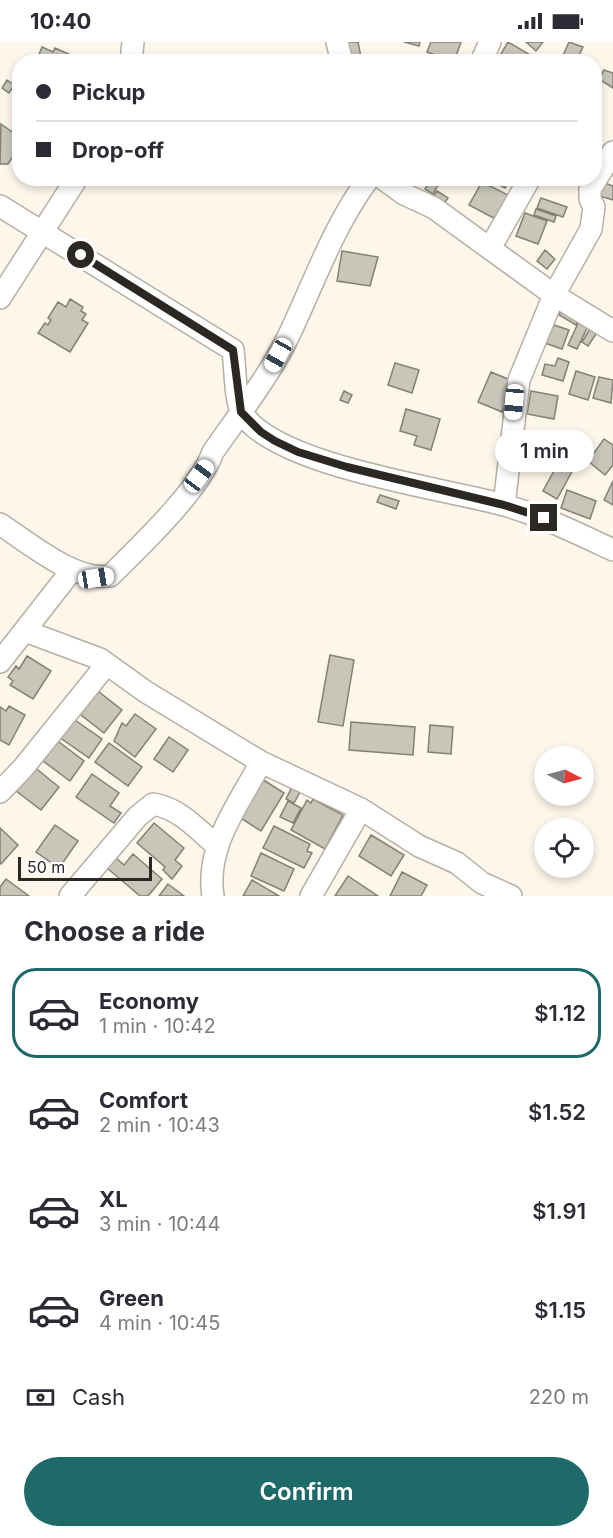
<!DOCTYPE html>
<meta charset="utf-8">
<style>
:root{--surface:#fff;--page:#f2f2f3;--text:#2b2b33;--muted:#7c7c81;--line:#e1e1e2;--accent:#1d6a69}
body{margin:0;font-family:Inter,sans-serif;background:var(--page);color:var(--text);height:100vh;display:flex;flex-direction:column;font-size:22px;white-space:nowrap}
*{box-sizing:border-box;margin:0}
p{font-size:20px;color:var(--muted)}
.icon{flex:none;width:33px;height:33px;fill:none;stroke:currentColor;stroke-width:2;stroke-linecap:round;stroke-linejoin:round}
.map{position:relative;height:854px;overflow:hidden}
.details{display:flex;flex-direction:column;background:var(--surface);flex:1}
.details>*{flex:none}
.top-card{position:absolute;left:12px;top:12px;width:590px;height:132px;border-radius:24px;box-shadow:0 3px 9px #0003;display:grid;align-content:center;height:132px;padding:0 24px;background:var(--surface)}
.needle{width:39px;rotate:96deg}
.controls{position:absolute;left:534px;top:704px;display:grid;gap:12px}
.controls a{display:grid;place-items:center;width:60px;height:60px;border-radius:50%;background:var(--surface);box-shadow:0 3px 9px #0003;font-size:30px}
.scale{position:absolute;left:18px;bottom:15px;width:134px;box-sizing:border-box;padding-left:6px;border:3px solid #2b2824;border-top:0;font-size:16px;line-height:21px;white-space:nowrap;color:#2b2824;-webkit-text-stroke:4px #fff;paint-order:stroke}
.end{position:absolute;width:27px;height:27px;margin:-14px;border:8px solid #2b2824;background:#fff;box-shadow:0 0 0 3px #fff}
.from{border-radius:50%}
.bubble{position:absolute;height:42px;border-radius:21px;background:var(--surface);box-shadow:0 3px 9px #0003;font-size:20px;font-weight:600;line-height:42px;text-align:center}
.car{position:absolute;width:18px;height:36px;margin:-18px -9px;border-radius:8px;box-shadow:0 0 4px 2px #0007;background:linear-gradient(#fff 24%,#345 0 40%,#fff 0 76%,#345 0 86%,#fff 0)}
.top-card b{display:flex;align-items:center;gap:21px;height:57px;font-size:22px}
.top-card b+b{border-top:2px solid var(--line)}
.top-card i{width:15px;height:15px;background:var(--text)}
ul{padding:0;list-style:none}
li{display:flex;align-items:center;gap:18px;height:90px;margin:0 12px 9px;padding:0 12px;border:3px solid transparent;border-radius:24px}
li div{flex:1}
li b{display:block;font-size:22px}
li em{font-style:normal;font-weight:600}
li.selected{border-color:var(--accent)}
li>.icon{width:54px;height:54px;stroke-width:1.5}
h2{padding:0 24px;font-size:27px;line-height:72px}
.pay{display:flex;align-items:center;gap:15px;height:66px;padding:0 24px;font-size:22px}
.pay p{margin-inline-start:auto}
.primary-button{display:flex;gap:12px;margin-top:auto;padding:12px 24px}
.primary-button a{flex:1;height:69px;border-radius:36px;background:var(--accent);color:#fff;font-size:24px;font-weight:600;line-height:69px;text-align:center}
.status{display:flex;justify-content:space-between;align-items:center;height:42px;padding:0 30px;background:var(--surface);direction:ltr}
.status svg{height:16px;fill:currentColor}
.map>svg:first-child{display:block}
.building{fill:#c7c6b9;stroke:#818175;stroke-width:1.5}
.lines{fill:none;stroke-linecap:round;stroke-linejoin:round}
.street-casing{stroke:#b6afa4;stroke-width:24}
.street{stroke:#fff;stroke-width:21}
.route{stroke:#2b2824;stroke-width:8}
</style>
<div class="status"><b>10:40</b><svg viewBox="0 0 49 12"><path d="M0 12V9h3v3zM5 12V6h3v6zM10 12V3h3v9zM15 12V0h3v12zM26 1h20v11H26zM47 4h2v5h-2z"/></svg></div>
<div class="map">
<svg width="613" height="854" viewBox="0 0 613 854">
<rect width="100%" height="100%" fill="#fdf6ea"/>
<!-- building -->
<path class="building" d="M347,0h11l4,20h-13z
M404,0h16l-1,4z
M431,0h30l-7,20 -27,-10z
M508,0l24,14 -3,6h-33z
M526,0h17l-7,9z
M569,0l14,5 -7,15h-16z
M42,5l11,5 2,-4 23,10 -2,4h-40z
M401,14l11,2v4h-12z
M604,28l9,3v15l-14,-9z
M7,38l7,5 -5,8 -7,-5z
M1,82l18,13 -5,7 5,3 -11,17h-8z
M594,93l6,4 -5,8 -1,-1z
M431,136h11l-9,16 -8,-5z
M486,136h24l-5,10z
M594,137l19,7v14l-24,-7z
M482,140l30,15 -13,24 -30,-16z
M437,149l11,7 -4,6 -11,-7z
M541,156l26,9 -4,10 -26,-9z
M536,167l20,7 -2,6 -20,-7z
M525,171l22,8 -9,23 -22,-8z
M545,208l10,9 -8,10 -10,-8z
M342,209l36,6 -8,29 -33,-5z
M70,257l13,8 -2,4 5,3 -4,6 6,3 -18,29 -32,-19 7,-10 3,2 3,-5 -3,-2 10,-16 8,5z
M563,266l17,9 -4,8 -17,-10z
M579,279l9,5 -11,23 -9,-4z
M545,280l24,8 -7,19 -23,-8z
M591,285l7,4 -10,15 -6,-4z
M558,316l11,4 -6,19 -21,-6 3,-11 10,2z
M395,321l24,7 -7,23 -24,-8z
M576,329l19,6 -7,23 -19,-6z
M491,330l24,10 -13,30 -24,-10z
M599,335l14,3 -2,23 -18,-5z
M344,349l8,4 -4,8 -8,-3z
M531,349l27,5 -4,23 -27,-5z
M406,367l34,10 -9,31 -17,-5 3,-9 -17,-5z
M604,397l9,6v20l-8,10 -17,-14z
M561,416l14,8 -18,33 -14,-8z
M613,439v24l-9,-5z
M567,448l29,11 -6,18 -29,-11z
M380,453l19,6 -3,8 -19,-7z
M330,613l24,5 -11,66 -25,-4z
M27,614l24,15 -18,28 -23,-14 3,-4 -5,-4 8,-11 3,3z
M94,646l28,22 -18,23 -28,-22z
M9,664l16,9 -16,30 -9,-5v-33l6,4z
M135,672l21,15 -21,28 -21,-16 8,-18 4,3z
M72,676l30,21 -13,19 -30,-21z
M351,680l64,5 -2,28 -64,-5z
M430,683l23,2 -2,27 -23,-2z
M169,695l19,13 -15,22 -19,-13z
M55,697l29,22 -14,20 -27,-20 4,-5 -3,-2z
M109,701l33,24 -14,19 -33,-24z
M33,724l26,21 -18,23 -26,-20z
M92,732l27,19 -9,13 11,7 -7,10 -38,-26z
M262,737l22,14 -23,38 -22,-14z
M292,745l8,5 -6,11 -8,-4z
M313,757l30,16 -18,34 -34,-19 16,-30 4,3z
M288,759l13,7 -8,15 -13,-6z
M154,781l30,25 -9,12 7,6 -10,13 -9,-9 2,-3 -28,-24z
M55,783l23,16 -19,27 -23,-16z
M274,784l36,18 -3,7 5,2 -8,15 -41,-20z
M0,786l18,17 -17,19 -1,-2z
M371,793l33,20 -13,21 -32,-20z
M261,811l33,16 -10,22 -33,-15z
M133,812l29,25 -14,17h-8l-33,-28 8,-11 9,8z
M402,830l25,13 -6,11h-31z
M348,834l30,20h-43z
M6,837l23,17h-29v-9z
M252,838l27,16h-36z
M168,842l16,12h-25z"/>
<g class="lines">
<defs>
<path id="street" d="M337,0l5,20
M131,20l2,-20
M481,20l9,-20
M382,136l22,16 30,14 120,87 59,36
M0,164l233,144c2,14 2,52 9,63 33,53 201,75 262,92 38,11 73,28 109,45
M490,206l40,-70
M0,256l77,-120
M504,463l15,-125 35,-85 37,-66 3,-22 -4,-8v-10l23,-37
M0,482c29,19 75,58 110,52 30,-30 89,-85 103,-124 27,-39 57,-77 77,-119 25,-53 44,-108 79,-155
M25,589l75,28 46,33 115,70 100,47 58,37 38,17 25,20 29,13
M0,620l72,-92
M0,750l23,-24 83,-103
M70,854l68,-80 15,-12c26,4 44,25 63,41
M213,854c-8,-50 26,-92 48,-134
M311,854l50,-87"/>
</defs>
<!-- street casing -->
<use href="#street" class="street-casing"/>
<!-- street -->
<use href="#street" class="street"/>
</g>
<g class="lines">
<!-- route -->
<path class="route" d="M81,213l152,95 8,62 20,20 14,9 23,11 49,15 157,38 40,13"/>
</g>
</svg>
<div class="controls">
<a><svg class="needle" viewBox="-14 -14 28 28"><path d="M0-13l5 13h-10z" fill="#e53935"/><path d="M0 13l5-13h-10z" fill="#7c7c81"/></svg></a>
<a><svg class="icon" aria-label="locate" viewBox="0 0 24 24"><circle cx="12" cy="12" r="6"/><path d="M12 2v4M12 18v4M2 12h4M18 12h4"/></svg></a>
</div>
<div class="scale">50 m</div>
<i class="end from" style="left:81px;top:213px"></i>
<i class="end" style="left:544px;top:476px"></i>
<div class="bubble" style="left:495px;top:388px;width:99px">1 min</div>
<i class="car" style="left:278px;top:313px;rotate:209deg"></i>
<i class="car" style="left:514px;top:360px;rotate:185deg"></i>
<i class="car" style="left:199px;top:434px;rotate:37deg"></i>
<i class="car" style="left:96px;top:536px;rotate:81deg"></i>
<div class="top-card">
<b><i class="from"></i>Pickup</b>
<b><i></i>Drop-off</b>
</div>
</div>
<section class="details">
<h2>Choose a ride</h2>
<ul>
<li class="selected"><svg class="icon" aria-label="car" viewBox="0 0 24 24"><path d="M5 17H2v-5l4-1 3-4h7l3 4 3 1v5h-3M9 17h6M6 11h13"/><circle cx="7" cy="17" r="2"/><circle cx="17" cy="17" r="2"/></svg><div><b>Economy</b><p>1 min · 10:42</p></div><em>$1.12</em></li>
<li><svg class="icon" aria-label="car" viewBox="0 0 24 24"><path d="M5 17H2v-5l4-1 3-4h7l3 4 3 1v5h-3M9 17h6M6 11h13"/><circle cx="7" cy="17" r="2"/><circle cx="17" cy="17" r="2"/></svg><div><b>Comfort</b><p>2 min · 10:43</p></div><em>$1.52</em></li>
<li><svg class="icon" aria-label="car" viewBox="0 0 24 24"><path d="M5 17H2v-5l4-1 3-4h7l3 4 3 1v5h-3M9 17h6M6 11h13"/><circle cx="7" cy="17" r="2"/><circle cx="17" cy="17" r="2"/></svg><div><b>XL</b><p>3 min · 10:44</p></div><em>$1.91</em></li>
<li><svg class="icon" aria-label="car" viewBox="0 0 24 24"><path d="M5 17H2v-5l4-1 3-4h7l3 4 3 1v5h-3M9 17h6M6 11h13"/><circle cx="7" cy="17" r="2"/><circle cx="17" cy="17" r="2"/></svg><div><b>Green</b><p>4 min · 10:45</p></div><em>$1.15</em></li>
</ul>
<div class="pay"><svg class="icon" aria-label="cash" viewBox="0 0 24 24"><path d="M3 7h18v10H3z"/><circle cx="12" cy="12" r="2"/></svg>Cash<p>220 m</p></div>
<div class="primary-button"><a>Confirm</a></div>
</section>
